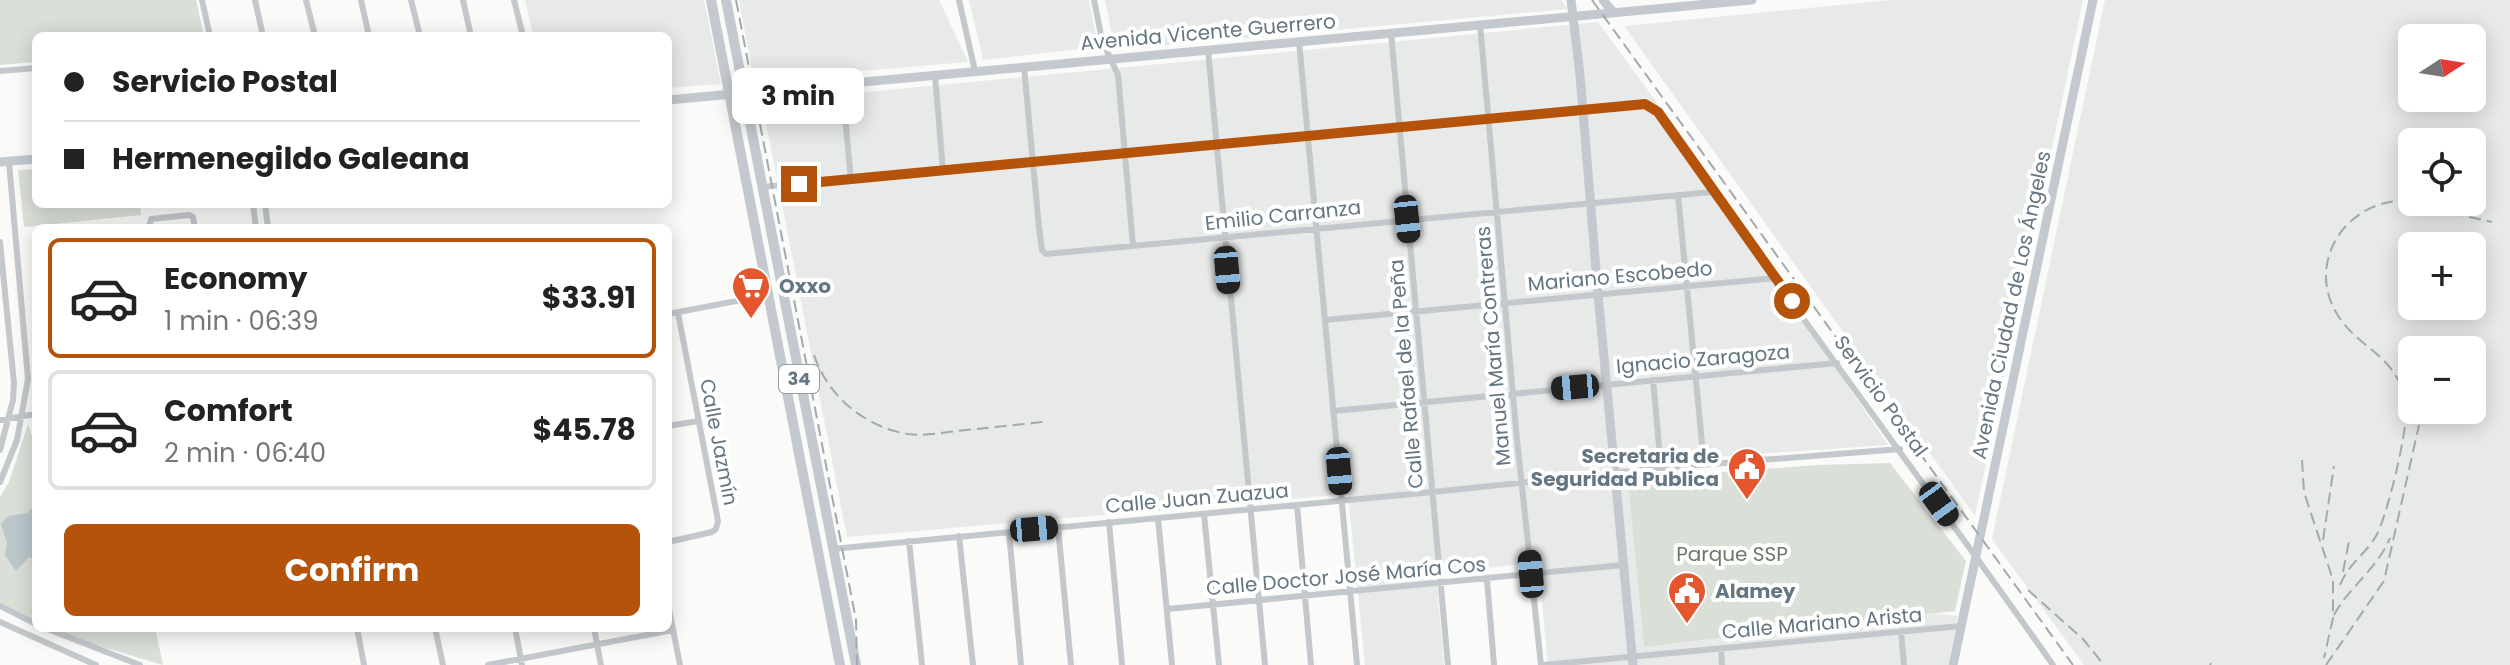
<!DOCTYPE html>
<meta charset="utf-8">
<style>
:root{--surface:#fff;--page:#f2f2f2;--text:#222;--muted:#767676;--line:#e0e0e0;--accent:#b45309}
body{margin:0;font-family:Poppins,sans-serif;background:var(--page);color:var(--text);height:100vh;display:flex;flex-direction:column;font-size:30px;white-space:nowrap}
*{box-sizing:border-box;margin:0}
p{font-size:26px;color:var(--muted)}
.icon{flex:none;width:44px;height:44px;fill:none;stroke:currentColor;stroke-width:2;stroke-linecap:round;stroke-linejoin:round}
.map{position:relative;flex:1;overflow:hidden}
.details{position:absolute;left:32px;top:224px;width:640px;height:408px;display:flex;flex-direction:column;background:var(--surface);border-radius:12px;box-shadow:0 4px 20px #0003}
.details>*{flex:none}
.guide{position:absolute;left:32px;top:32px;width:640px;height:176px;border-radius:12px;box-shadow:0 4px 20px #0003;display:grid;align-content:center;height:176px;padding:0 32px;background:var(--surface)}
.needle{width:52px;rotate:78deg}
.tools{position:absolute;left:2398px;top:24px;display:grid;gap:16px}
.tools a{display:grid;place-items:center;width:88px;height:88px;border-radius:12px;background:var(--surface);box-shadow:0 4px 20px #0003;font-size:40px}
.end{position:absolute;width:36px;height:36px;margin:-18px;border:10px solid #b45309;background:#fff;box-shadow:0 0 0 4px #fff}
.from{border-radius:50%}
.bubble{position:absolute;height:56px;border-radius:12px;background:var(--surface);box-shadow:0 4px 20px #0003;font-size:26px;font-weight:700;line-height:56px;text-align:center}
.car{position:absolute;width:24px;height:48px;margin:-24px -12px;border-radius:10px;box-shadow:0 0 6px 2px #0007;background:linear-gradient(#222 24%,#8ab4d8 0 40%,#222 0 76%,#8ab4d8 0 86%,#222 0)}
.guide b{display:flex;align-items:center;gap:28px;height:76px;font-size:30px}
.guide b+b{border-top:2px solid var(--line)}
.guide i{width:20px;height:20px;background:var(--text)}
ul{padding:14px 0 0;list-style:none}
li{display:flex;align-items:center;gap:24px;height:120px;margin:0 16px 12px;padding:0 16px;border:4px solid var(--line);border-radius:12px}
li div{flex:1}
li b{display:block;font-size:30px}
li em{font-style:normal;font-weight:700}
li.on{border-color:var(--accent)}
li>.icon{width:72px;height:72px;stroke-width:1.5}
.primary-button{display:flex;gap:16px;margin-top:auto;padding:16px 32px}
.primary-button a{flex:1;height:92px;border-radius:12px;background:var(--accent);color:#fff;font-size:32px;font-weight:700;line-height:92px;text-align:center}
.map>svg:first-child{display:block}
.built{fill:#e8e9e9;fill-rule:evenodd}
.green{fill:#dadfd7}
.water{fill:#bbc7cb}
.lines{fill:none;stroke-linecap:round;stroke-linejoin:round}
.street{stroke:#c3c8cc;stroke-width:6}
.secondary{stroke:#c3c9ce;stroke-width:9}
.primary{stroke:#c3c9ce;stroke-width:10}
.rail{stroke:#a2aab0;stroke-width:2;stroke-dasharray:12 6;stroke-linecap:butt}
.route{stroke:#b45309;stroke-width:10}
.labels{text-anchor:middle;stroke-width:8;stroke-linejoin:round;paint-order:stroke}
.shield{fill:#fff;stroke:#939fa8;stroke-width:2}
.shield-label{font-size:18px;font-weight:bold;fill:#657683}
.street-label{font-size:20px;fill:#657683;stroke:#fff}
.poi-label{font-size:20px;font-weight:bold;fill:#657683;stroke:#fff;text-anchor:start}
.park-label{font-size:20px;fill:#687a64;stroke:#fff}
</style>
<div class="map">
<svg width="2510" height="665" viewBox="0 0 2510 665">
<rect width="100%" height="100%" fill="#fafaf8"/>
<!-- built -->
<path class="built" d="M525,0h179l17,84 -53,4v-52h-135z
M739,0h200l29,62 -214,18z
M969,0h120l9,47 -115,13z
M1105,0h456l7,9 -453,41z
M1891,0h192l-108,516 -351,-490z
M2105,0h405v665h-426l-92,-126zM2412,38h60v60h-60zM2412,142h60v60h-60zM2412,246h60v60h-60zM2412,350h60v60h-60z
M1598,22l54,74 236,349 -261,18 17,184 291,-33 23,2 -10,49h-400l-10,-103 -102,12 8,91h-79l-17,-171 -501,43 -85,-435z"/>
<!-- green -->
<path class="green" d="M0,0h196l8,36h-168v26l-36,3z
M36,169v35h104l1,11 -117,12 -6,-57z
M28,424l8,26v172l-36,-18v-107l9,-15z
M1890,463l76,98 -11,50 -311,36 -16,-168 189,-14z
M49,628h106l8,37 -100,-30z"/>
<!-- water -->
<path class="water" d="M36,503v57l-7,-3 -13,14 -11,-16 2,-12 -6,-19 7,-8 20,-3z"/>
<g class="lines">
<!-- street -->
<path class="street" d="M202,0l8,36
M255,0l8,36
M306,0l9,36
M361,0l8,36
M411,0l9,36
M463,0l8,36
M514,0l9,36
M959,0l16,71
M1094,0l8,40 16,35 15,171
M1480,24l37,416 24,225
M1391,32l57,633
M1299,41l58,624
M1208,50l57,615
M1024,67l15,160 3,23 4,4 666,-62
M0,71l36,-3
M935,75l8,96
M842,84l9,96
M761,187l889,-82 8,7c127,187 265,368 395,553
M1678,195l26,269
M253,204l3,24
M265,204l3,24
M149,228l2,-9 38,-4 4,2 2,11
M0,242l14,141 -1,17 -13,50
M668,314l100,-19
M1325,320l451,-42
M1653,380l8,88
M1333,411l504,-48
M0,420l36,-6
M668,426l31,-5
M0,482l17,-42 11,-61 -19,-217
M1297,505l14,160
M1204,514l15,151
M1158,518l14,147
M1109,522l13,143
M1058,527l13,138
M1009,532l12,133
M959,536l14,129
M909,541l13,124
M668,542l44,-10 4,-3 2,-8 -40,-208
M832,549l601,-57 228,-24 239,-19
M1487,579l7,86
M668,604l12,61
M0,606l36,18
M1167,609l456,-44
M0,622l96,43
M45,628l95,37
M357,628l7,37
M435,628l8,37
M515,628l7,37
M594,628l7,37
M1901,631l3,34
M1721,648l1,17
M488,665l185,-35
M1543,665l418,-39"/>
<!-- secondary -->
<path class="secondary" d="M1571,0l9,75 18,219 35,371
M1603,0l10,12
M668,100l1084,-100
M0,162l36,-3
M1953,665l140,-665"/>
<!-- primary -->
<path class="primary" d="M711,0l129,665
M726,0l130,665"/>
<!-- rail -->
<path class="rail" d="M736,0l120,620 1,45
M1592,0l481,665
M814,355c13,39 47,69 88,78 17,4 38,0 55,-2 29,-3 58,-6 86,-9
M2302,460l2,32 29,88v38l-9,40
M2323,540l11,-74
M2343,572l6,-31
M2340,585c9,-22 25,-30 36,-49 11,-19 31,-103 30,-125 -3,-55 -47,-60 -69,-97 -30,-49 5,-108 60,-113l95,21
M2028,590l55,49 21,26
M2334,615c15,-28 43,-46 56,-77
M2210,665l1,-2
M2326,665l58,-84 35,-156"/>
</g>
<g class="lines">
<!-- route -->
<path class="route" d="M799,184l846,-80 13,8 134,189"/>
</g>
<!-- icons -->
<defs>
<symbol id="supermarket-pin" viewBox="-11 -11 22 30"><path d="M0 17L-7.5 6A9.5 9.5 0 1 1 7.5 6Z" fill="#e4572e" stroke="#fff"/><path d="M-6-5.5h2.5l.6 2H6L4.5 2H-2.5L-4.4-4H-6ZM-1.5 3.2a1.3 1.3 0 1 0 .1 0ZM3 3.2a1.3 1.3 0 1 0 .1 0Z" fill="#fff"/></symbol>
<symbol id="civic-pin" viewBox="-11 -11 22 30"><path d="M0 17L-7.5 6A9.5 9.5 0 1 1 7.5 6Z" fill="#e4572e" stroke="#fff"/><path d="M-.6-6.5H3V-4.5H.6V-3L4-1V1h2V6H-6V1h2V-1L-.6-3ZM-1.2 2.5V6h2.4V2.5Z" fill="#fff"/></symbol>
</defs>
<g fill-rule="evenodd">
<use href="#supermarket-pin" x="729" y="264" width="44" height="60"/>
<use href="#civic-pin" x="1725" y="445" width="44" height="60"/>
<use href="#civic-pin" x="1665" y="569" width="44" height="60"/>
</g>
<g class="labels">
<!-- shield labels -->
<rect class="shield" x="779" y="365" width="40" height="28" rx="6"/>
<g class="shield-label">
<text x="799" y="385">34</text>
</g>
<!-- street labels -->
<g class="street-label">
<text transform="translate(1208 32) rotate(-5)" y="7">Avenida Vicente Guerrero</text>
<text transform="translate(1283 215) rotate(-6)" y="7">Emilio Carranza</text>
<text transform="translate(1620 276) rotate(-5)" y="7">Mariano Escobedo</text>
<text transform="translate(2011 305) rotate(-78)" y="7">Avenida Ciudad de Los Ángeles</text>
<text transform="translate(1493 346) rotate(-95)" y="7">Manuel María Contreras</text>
<text transform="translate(1703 359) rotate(-5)" y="7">Ignacio Zaragoza</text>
<text transform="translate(1406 374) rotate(-95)" y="7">Calle Rafael de la Peña</text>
<text transform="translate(1881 396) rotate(54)" y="7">Servicio Postal</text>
<text transform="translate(719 442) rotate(79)" y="7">Calle Jazmín</text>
<text transform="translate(1197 498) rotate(-5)" y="7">Calle Juan Zuazua</text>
<text transform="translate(1346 576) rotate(-5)" y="7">Calle Doctor José María Cos</text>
<text transform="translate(1822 623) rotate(-5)" y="7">Calle Mariano Arista</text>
</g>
<!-- poi labels -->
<g class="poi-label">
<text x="779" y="293">Oxxo</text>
<text x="1719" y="463" text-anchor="end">Secretaria de<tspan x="1719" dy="23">Seguridad Publica</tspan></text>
<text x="1715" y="598">Alamey</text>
</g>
<!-- park labels -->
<g class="park-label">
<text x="1732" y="561">Parque SSP</text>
</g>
</g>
</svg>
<div class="tools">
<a><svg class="needle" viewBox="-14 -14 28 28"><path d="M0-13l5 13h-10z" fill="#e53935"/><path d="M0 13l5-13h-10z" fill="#767676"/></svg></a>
<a><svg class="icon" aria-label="locate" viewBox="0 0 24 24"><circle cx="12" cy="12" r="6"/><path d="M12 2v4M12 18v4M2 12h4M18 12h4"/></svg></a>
<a>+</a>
<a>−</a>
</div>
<i class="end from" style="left:1792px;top:301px"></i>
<i class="end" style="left:799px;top:184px"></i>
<div class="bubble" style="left:732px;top:68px;width:132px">3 min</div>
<i class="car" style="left:1407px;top:219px;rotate:174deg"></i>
<i class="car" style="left:1227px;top:270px;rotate:175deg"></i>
<i class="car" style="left:1575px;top:387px;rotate:265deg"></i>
<i class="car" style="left:1339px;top:471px;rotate:175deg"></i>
<i class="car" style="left:1939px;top:504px;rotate:144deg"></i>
<i class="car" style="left:1034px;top:529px;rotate:85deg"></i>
<i class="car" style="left:1531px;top:574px;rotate:355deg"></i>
<div class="guide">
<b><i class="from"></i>Servicio Postal</b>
<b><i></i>Hermenegildo Galeana</b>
</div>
<section class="details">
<ul>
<li class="on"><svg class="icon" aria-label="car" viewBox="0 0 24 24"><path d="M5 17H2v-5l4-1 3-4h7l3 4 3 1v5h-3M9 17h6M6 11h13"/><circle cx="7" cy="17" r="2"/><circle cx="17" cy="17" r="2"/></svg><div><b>Economy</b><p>1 min · 06:39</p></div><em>$33.91</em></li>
<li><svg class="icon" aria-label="car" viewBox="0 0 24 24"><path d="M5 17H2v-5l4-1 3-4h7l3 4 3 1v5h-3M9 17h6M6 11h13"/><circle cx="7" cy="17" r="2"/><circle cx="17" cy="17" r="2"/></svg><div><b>Comfort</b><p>2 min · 06:40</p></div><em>$45.78</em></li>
</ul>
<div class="primary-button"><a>Confirm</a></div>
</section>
</div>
